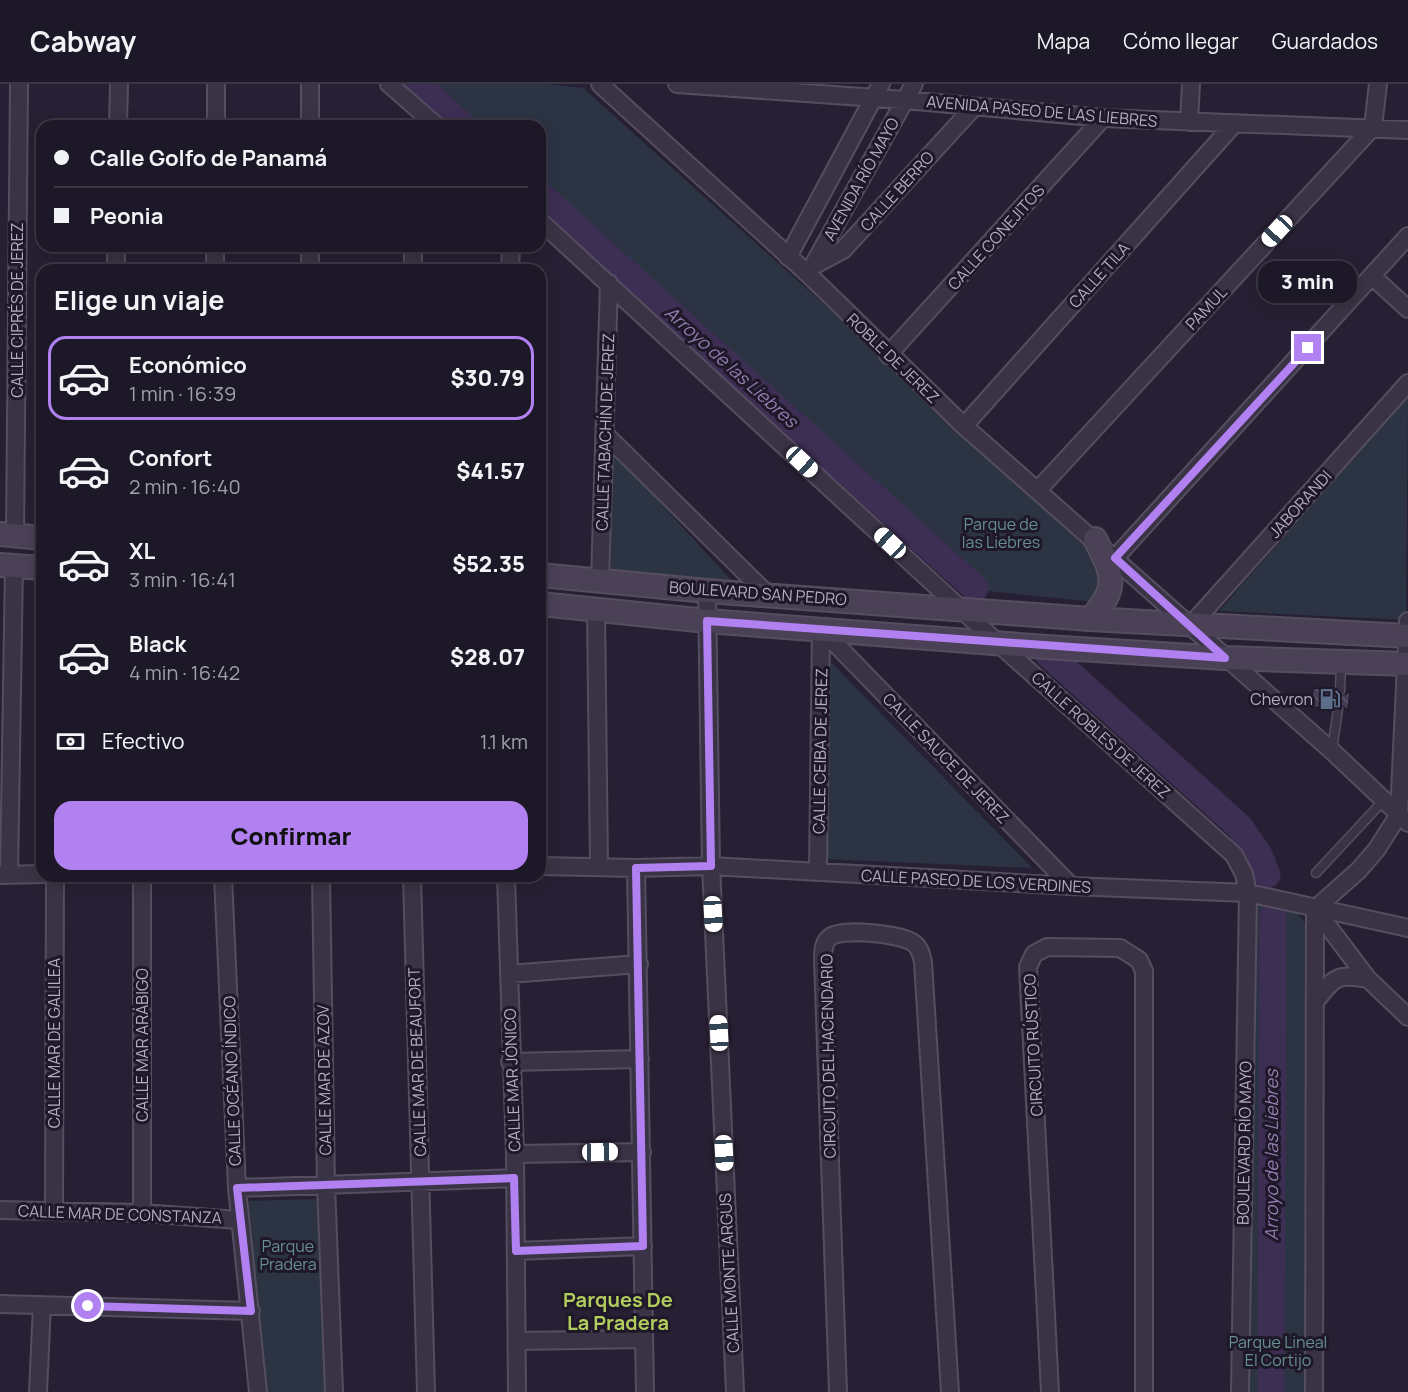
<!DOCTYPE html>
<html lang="es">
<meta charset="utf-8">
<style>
:root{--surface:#1d1827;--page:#25212f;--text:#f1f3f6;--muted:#a0a0a7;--line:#3b3744;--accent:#b181f2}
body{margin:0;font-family:Manrope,sans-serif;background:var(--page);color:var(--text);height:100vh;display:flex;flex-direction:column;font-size:22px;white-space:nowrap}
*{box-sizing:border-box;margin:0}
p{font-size:20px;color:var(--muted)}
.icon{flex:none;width:33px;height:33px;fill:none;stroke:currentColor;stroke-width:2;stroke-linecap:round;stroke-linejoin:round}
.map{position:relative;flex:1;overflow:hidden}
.panel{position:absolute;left:36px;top:180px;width:510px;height:618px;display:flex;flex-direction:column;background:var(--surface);border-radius:18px;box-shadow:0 3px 15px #0003,0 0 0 2px var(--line)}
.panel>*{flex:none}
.banner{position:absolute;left:36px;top:36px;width:510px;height:132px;border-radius:18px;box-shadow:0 3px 15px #0003,0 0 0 2px var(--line);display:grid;align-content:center;height:132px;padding:0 18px;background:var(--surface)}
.end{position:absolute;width:27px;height:27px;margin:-14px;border:8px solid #b181f2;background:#fff;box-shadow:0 0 0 3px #fff}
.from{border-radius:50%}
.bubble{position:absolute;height:42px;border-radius:18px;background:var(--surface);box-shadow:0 3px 15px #0003,0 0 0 2px var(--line);font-size:20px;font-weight:800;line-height:42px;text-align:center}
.car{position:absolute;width:18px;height:36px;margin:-18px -9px;border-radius:8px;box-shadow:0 0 4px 2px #0007;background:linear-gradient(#fff 24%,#345 0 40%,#fff 0 76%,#345 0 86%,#fff 0)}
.banner b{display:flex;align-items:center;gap:21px;height:57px;font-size:22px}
.banner b+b{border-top:2px solid var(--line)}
.banner i{width:15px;height:15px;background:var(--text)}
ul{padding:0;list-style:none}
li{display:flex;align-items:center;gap:18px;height:84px;margin:0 12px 9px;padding:0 6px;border:3px solid transparent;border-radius:18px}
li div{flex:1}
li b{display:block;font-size:22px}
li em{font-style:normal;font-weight:800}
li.current{border-color:var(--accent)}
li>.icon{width:54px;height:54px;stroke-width:1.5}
h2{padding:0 18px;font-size:27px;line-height:72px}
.pay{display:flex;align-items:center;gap:15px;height:66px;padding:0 18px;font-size:22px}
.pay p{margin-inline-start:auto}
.button{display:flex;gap:12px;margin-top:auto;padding:12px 18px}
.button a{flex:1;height:69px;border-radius:18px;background:var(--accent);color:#111;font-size:24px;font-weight:800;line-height:69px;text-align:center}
header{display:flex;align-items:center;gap:36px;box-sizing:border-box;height:84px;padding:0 30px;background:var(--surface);border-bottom:2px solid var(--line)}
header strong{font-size:28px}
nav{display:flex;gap:33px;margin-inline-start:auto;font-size:21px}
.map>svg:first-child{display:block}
.green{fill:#2c3444}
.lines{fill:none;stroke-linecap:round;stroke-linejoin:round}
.river{stroke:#3d2e54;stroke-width:27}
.building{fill:url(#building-back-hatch);stroke:#211a2b;stroke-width:1.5}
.lane-casing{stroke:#554d60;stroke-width:11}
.street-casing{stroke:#554d60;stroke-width:20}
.secondary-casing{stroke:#554d60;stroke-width:26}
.lane{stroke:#3a3345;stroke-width:8}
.street{stroke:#3a3345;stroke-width:16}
.secondary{stroke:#4b4157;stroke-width:22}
.route{stroke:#b181f2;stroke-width:8}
.labels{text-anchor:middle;stroke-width:6;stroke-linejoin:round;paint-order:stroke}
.street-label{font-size:16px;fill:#b6acc2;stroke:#1f1829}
.park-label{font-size:16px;fill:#668f90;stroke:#1f1829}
.poi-label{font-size:16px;fill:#b6acc2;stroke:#1f1829;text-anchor:end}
.water-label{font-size:18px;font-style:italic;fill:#907dae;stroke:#1f1829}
.quarter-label{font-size:20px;font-weight:bold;fill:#b1cd5d;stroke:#1f1829}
</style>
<header>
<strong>Cabway</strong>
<nav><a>Mapa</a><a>Cómo llegar</a><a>Guardados</a></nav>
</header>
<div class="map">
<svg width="1408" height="1308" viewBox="0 0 1408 1308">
<defs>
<pattern id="building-back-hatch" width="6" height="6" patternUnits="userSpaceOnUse" patternTransform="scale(1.5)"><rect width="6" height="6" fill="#453c55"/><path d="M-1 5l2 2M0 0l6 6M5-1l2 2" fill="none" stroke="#5e566c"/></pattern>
</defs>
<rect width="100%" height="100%" fill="#272034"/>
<!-- green -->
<path class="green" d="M428,0h121l34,4 506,454 15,23 -9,37 -107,-11 -448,-403v-62h-69z
M1408,311l-2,225 -187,-9z
M610,364l122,133 -121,-9z
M825,572l207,212 -206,-9z
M1263,819c20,4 37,5 45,26l-1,463h-59l8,-392 -3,-88z
M323,1115l3,193h-63l-14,-191z"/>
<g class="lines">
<!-- river -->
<path class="river" d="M417,0l46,42
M540,111l435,393
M1048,570l192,173 19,28 8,20
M1271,1308l2,-475"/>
</g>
<!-- building -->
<path class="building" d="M1313,604l21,2 5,7 11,-5 -2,18 -10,-7 -6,5 -21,-1z"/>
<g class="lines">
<defs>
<path id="lane" d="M1340,607l1,-28
M1332,666l6,-41
M1316,789l68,-73"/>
<path id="street" d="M310,0v42
M389,0l48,42
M600,0l208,190 156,152 368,325 76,72
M677,0l228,16 198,18 305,12
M1189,38l2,-38
M118,42l1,-42
M216,42v-42
M540,137l458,422 236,212 10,19 4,19 -8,499
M310,162v24
M788,173l93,-173
M813,182l30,-16 131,-143
M811,185l103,-185
M116,186v-24
M215,186v-24
M413,186v-24
M510,186l1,-24
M1373,193l35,32
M888,271l215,-237
M964,342l270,-302
M606,351l161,159
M1038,406l335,-363 5,-43
M15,452l4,-452
M1115,474l293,-322
M600,497l9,-298
M707,507l4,275 24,526
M596,525l3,258
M1191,541l217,-242
M821,545l250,257
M540,782l96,2 75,-2 360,20 177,7 160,35
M636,784l9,524
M818,788l3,-243
M0,791l42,-1
M9,791l5,-309
M223,792l14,312 21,204
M321,792l5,309 8,207
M412,792l14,516
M506,792l9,278 2,238
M1315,825l44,-39 18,-21 22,-35 9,-193
M1315,825l53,70 40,38
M509,890l130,-10
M1315,918c19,-25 22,-29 53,-23
M510,978l130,-3
M515,1070l127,-2
M237,1104l277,-10
M0,1126l142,3 97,7
M54,1127l1,-335
M142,1129v-337
M516,1167l127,-5
M0,1220l251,7
M517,1257l127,-2
M38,1308l4,-87
M838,1308l-15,-432c0,-7 0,-17 6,-22 11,-11 70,-4 83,4 8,5 9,12 11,20l27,430
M1050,1308l-22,-425 6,-13 13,-7 73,1 19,12 5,11v421
M1314,1308l1,-483"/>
<path id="secondary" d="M0,450l42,4
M0,481l42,3
M540,491l167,16 383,28 318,17
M540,520l167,17 339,26 179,11 183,6
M1090,535c29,-31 24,-44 5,-80"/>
</defs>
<!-- lane casing -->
<use href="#lane" class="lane-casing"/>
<!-- street casing -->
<use href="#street" class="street-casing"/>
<!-- secondary casing -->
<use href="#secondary" class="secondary-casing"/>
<!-- lane -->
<use href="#lane" class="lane"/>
<!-- street -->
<use href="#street" class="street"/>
<!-- secondary -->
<use href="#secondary" class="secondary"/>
</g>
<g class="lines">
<!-- route -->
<path class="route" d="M88,1222l163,5 -14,-123 277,-10 2,73 127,-5 -7,-378 75,-2 -4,-245 518,37 -110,-100 193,-210"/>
</g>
<!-- icons -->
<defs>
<symbol id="fuel-bare" viewBox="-9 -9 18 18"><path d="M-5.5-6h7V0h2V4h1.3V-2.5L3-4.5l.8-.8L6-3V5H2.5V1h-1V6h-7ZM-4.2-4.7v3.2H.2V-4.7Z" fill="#5c6f8a" stroke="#1f1829" stroke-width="2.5" paint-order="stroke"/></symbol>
</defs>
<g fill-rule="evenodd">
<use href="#fuel-bare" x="1315" y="600" width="30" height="30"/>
</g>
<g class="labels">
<!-- street labels -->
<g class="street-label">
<text transform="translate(1042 27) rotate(5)" y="6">AVENIDA PASEO DE LAS LIEBRES</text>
<text transform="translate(861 95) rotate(-61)" y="6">AVENIDA RÍO MAYO</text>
<text transform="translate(897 107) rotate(-48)" y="6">CALLE BERRO</text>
<text transform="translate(996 153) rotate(-48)" y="6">CALLE CONEJITOS</text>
<text transform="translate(1099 191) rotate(-48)" y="6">CALLE TILA</text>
<text transform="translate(1206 224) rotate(-47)" y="6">PAMUL</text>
<text transform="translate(17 226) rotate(-90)" y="6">CALLE CIPRÉS DE JEREZ</text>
<text transform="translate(893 274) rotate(44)" y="6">ROBLE DE JEREZ</text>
<text transform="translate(605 348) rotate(-88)" y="6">CALLE TABACHÍN DE JEREZ</text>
<text transform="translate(1300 420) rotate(-48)" y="6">JABORANDI</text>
<text transform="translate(758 509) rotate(4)" y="6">BOULEVARD SAN PEDRO</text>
<text transform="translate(1101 651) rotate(42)" y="6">CALLE ROBLES DE JEREZ</text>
<text transform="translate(820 667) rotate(-89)" y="6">CALLE CEIBA DE JEREZ</text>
<text transform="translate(946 674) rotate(46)" y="6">CALLE SAUCE DE JEREZ</text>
<text transform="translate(976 797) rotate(3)" y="6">CALLE PASEO DE LOS VERDINES</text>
<text transform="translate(54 959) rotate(-90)" y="6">CALLE MAR DE GALILEA</text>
<text transform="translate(142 961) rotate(-90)" y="6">CALLE MAR ARÁBIGO</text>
<text transform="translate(1033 961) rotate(-93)" y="6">CIRCUITO RÚSTICO</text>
<text transform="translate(828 972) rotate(-91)" y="6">CIRCUITO DEL HACENDARIO</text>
<text transform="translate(417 978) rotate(-92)" y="6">CALLE MAR DE BEAUFORT</text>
<text transform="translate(324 996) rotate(-91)" y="6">CALLE MAR DE AZOV</text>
<text transform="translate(512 996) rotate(-92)" y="6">CALLE MAR JÓNICO</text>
<text transform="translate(232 997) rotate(-92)" y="6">CALLE OCÉANO ÍNDICO</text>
<text transform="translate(1244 1059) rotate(-89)" y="6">BOULEVARD RÍO MAYO</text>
<text transform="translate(120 1130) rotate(2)" y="6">CALLE MAR DE CONSTANZA</text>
<text transform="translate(729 1189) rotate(-93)" y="6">CALLE MONTE ARGUS</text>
</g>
<!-- park labels -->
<g class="park-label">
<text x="1001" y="446">Parque de<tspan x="1001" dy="18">las Liebres</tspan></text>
<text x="288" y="1168">Parque<tspan x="288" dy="18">Pradera</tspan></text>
<text x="1278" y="1264">Parque Lineal<tspan x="1278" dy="18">El Cortijo</tspan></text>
</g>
<!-- poi labels -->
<g class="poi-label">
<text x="1313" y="621">Chevron</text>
</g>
<!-- water labels -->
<g class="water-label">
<text transform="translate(731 283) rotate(42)" y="6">Arroyo de las Liebres</text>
<text transform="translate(1272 1071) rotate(-90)" y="6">Arroyo de las Liebres</text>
</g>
<!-- quarter labels -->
<g class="quarter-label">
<text x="618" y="1223">Parques De<tspan x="618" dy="23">La Pradera</tspan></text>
</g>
</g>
</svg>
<i class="end from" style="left:88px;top:1222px"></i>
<i class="end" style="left:1308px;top:264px"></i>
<div class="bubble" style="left:1258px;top:177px;width:99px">3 min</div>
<i class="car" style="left:1277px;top:147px;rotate:223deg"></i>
<i class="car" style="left:802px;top:378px;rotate:133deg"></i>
<i class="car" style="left:890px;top:459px;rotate:313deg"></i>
<i class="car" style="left:713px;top:830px;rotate:177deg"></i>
<i class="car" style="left:719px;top:949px;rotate:357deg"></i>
<i class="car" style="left:600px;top:1068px;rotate:89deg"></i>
<i class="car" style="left:724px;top:1069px;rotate:177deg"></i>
<div class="banner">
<b><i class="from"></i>Calle Golfo de Panamá</b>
<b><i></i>Peonia</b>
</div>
<section class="panel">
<h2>Elige un viaje</h2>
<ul>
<li class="current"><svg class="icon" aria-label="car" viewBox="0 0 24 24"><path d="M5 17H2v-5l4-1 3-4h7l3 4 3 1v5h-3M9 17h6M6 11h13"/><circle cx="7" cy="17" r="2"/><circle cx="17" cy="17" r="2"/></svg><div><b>Económico</b><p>1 min · 16:39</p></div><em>$30.79</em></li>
<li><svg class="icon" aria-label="car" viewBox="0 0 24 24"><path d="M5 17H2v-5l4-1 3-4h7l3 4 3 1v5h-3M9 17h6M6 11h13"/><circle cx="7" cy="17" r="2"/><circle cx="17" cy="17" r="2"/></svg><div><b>Confort</b><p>2 min · 16:40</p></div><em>$41.57</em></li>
<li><svg class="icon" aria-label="car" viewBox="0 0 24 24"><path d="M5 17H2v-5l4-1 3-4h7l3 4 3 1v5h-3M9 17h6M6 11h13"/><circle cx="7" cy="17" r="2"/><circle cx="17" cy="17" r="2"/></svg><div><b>XL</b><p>3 min · 16:41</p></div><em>$52.35</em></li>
<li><svg class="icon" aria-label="car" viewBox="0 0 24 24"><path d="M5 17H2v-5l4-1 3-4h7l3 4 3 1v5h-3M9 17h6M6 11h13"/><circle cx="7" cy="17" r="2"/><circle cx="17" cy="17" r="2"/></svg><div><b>Black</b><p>4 min · 16:42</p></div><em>$28.07</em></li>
</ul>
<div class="pay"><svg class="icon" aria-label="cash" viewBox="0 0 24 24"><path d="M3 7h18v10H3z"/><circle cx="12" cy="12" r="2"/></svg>Efectivo<p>1.1 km</p></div>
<div class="button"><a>Confirmar</a></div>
</section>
</div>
